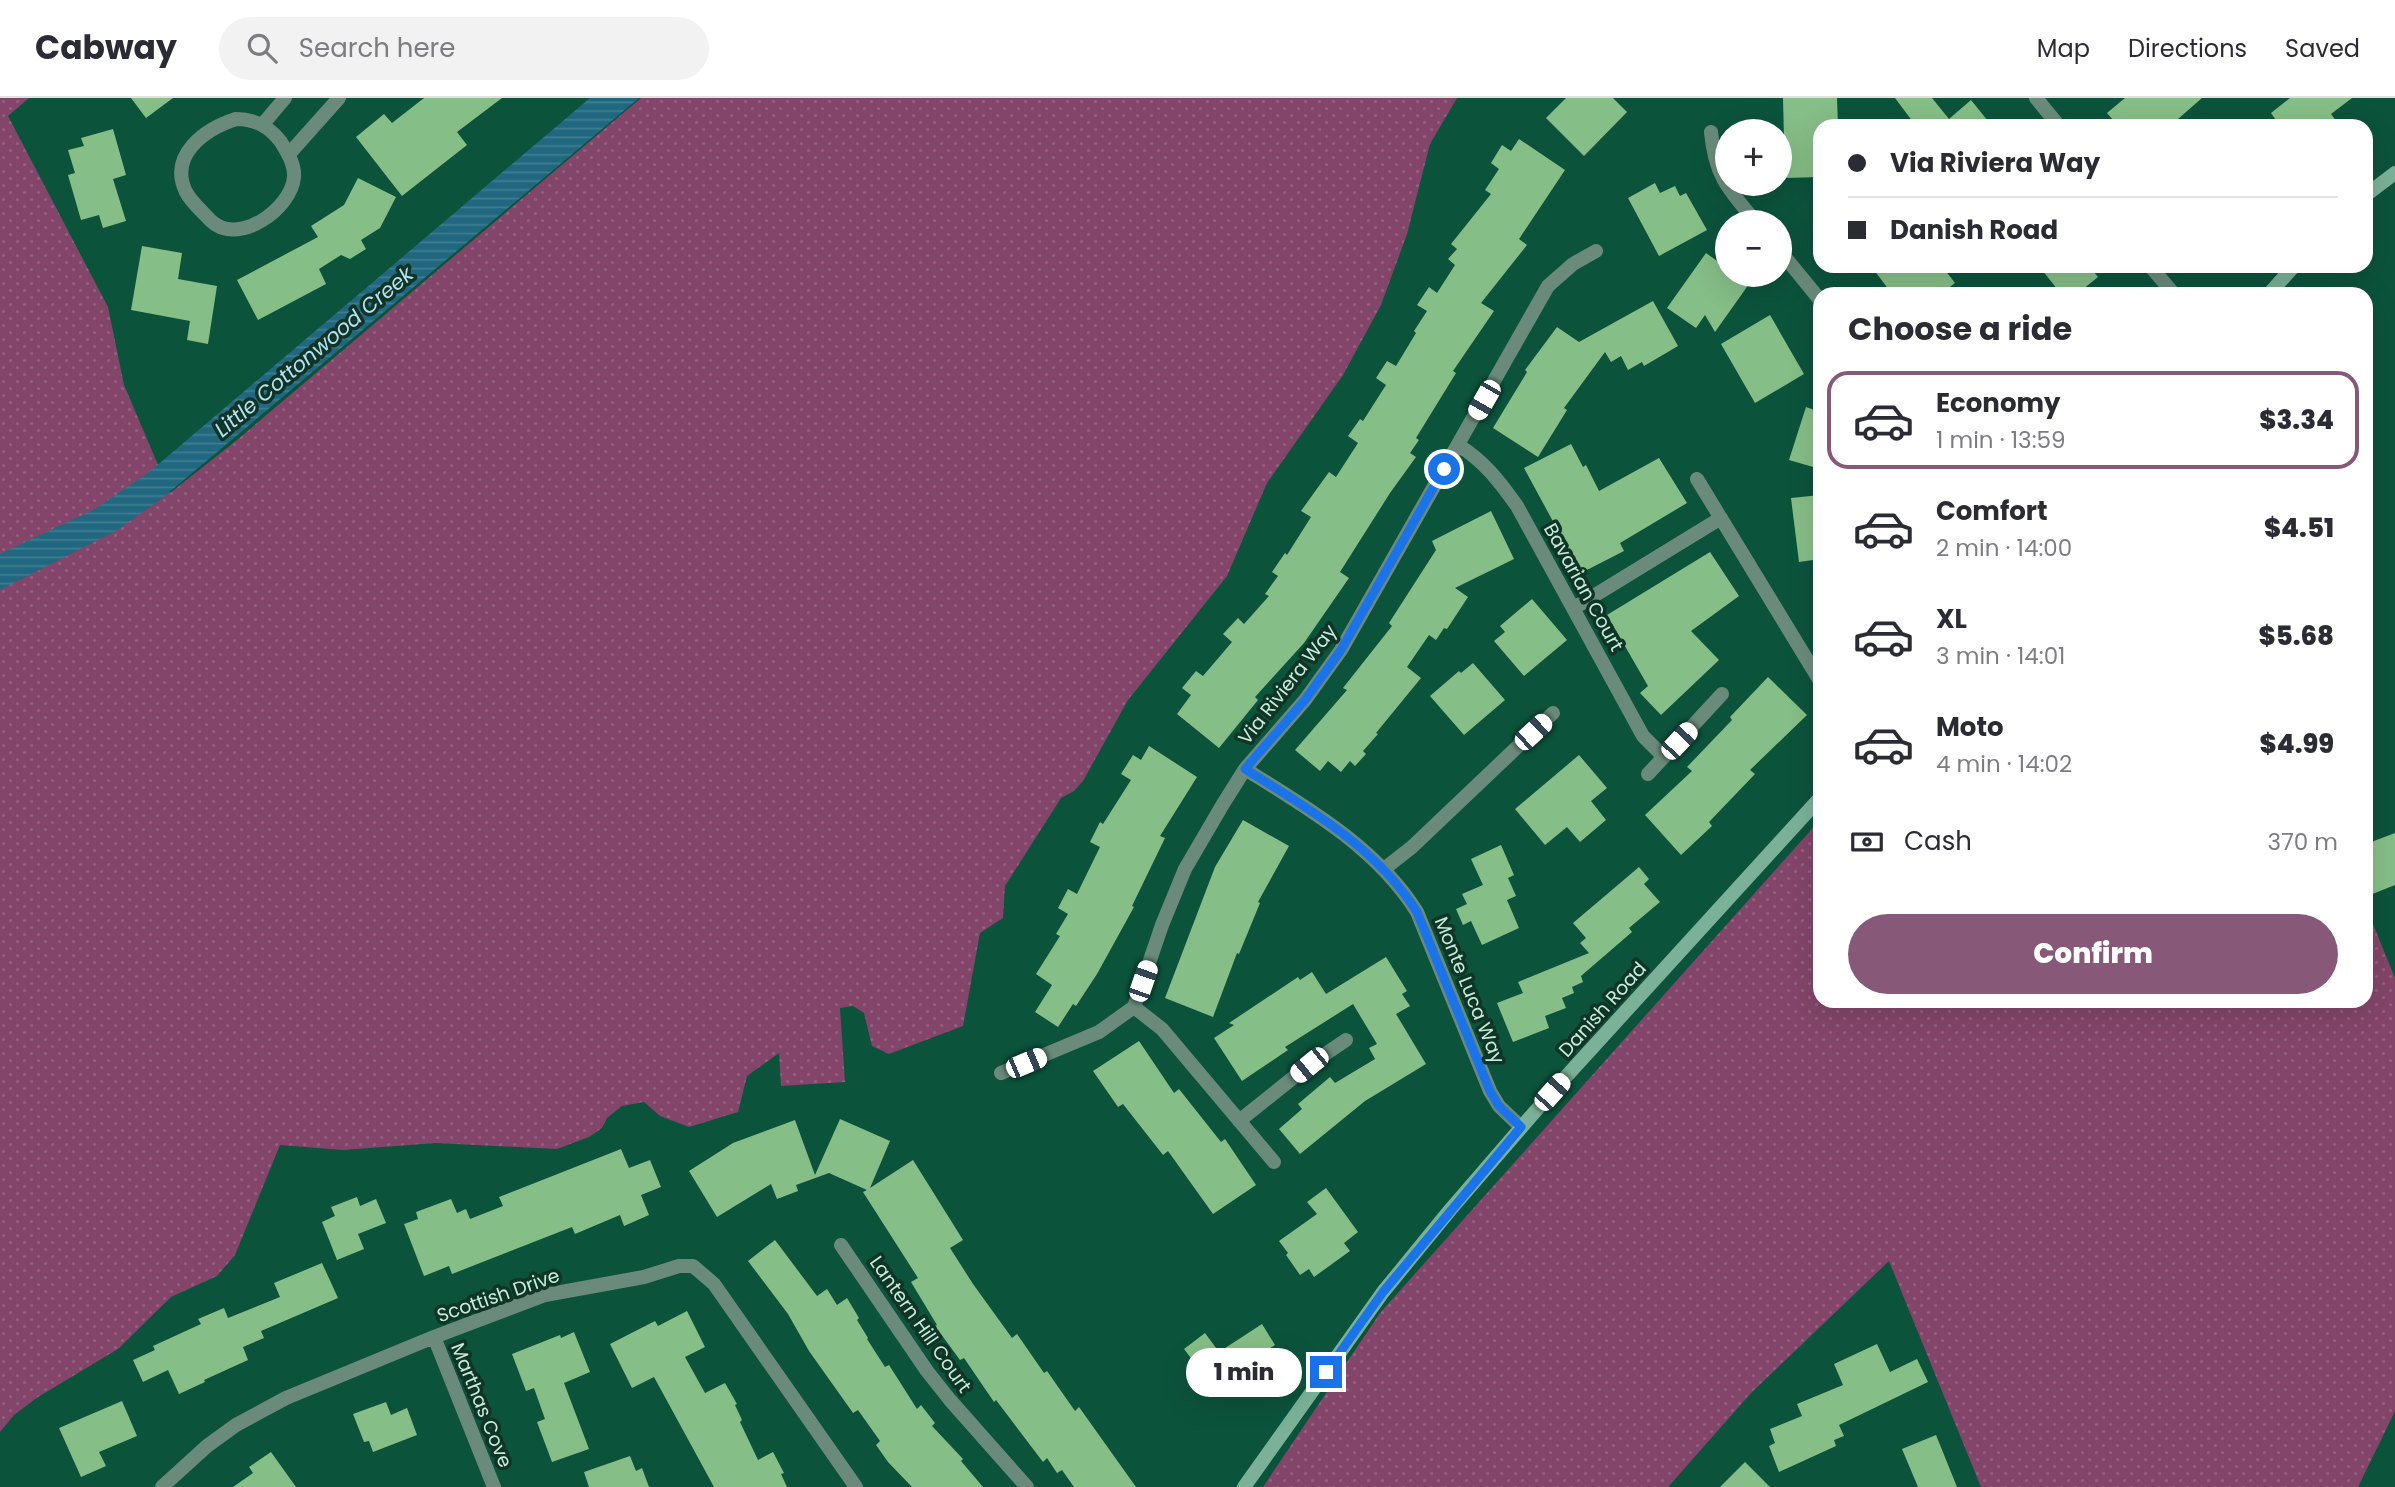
<!DOCTYPE html>
<meta charset="utf-8">
<style>
:root{--surface:#fff;--page:#f2f2f3;--text:#2b2b33;--muted:#7c7c81;--line:#e1e1e2;--accent:#875878}
body{margin:0;font-family:Poppins,sans-serif;background:var(--page);color:var(--text);height:100vh;display:flex;flex-direction:column;font-size:26px;white-space:nowrap}
*{box-sizing:border-box;margin:0}
p{font-size:23px;color:var(--muted)}
.icon{flex:none;width:38px;height:38px;fill:none;stroke:currentColor;stroke-width:2;stroke-linecap:round;stroke-linejoin:round}
.map{position:relative;flex:1;overflow:hidden}
.drawer{position:absolute;left:1813px;top:189px;width:560px;height:721px;display:flex;flex-direction:column;background:var(--surface);border-radius:21px;box-shadow:0 7px 28px #0002}
.drawer>*{flex:none}
.banner{position:absolute;left:1813px;top:21px;width:560px;height:154px;border-radius:21px;box-shadow:0 7px 28px #0002;display:grid;align-content:center;height:154px;padding:0 35px;background:var(--surface)}
.buttons{position:absolute;left:1715px;top:21px;display:grid;gap:14px}
.buttons a{display:grid;place-items:center;width:77px;height:77px;border-radius:50%;background:var(--surface);box-shadow:0 7px 28px #0002;font-size:35px}
.end{position:absolute;width:32px;height:32px;margin:-16px;border:9px solid #1a73e8;background:#fff;box-shadow:0 0 0 4px #fff}
.from{border-radius:50%}
.bubble{position:absolute;height:49px;border-radius:24px;background:var(--surface);box-shadow:0 7px 28px #0002;font-size:23px;font-weight:800;line-height:49px;text-align:center}
.car{position:absolute;width:21px;height:42px;margin:-21px -10px;border-radius:9px;box-shadow:0 0 5px 2px #0007;background:linear-gradient(#fff 24%,#345 0 40%,#fff 0 76%,#345 0 86%,#fff 0)}
.banner b{display:flex;align-items:center;gap:24px;height:66px;font-size:26px}
.banner b+b{border-top:2px solid var(--line)}
.banner i{width:18px;height:18px;background:var(--text)}
ul{padding:0;list-style:none}
li{display:flex;align-items:center;gap:21px;height:98px;margin:0 14px 10px;padding:0 21px;border:4px solid transparent;border-radius:21px}
li div{flex:1}
li b{display:block;font-size:26px}
li em{font-style:normal;font-weight:800}
li.selected{border-color:var(--accent)}
li>.icon{width:63px;height:63px;stroke-width:1.5}
h2{padding:0 35px;font-size:32px;line-height:84px}
.pay{display:flex;align-items:center;gap:18px;height:77px;padding:0 35px;font-size:26px}
.pay p{margin-inline-start:auto}
.primary-button{display:flex;gap:14px;margin-top:auto;padding:14px 35px}
.primary-button a{flex:1;height:80px;border-radius:42px;background:var(--accent);color:#fff;font-size:28px;font-weight:800;line-height:80px;text-align:center}
header{display:flex;align-items:center;gap:42px;box-sizing:border-box;height:98px;padding:0 35px;background:var(--surface);border-bottom:2px solid var(--line)}
header strong{font-size:33px}
nav{display:flex;gap:38px;margin-inline-start:auto;font-size:24px}
.search{width:490px;height:63px;background:var(--page);display:flex;align-items:center;gap:18px;box-sizing:border-box;padding:0 24px;border-radius:38px;color:var(--muted);font-size:26px}
.map>svg:first-child{display:block}
.grass{fill:url(#grass-dots)}
.water{fill:url(#water-rules)}
.building{fill:#86be87}
.lines{fill:none;stroke-linecap:round;stroke-linejoin:round}
.street{stroke:#6a8b7c;stroke-width:14}
.secondary{stroke:#7bb199;stroke-width:14}
.route{stroke:#1a73e8;stroke-width:9}
.labels{text-anchor:middle;stroke-width:7;stroke-linejoin:round;paint-order:stroke}
.street-label{font-size:19px;fill:#c6eddb;stroke:#103426}
.water-label{font-size:21px;font-style:italic;fill:#b6e1f2;stroke:#103426}
</style>
<header>
<strong>Cabway</strong>
<div class="search"><svg class="icon" aria-label="search" viewBox="0 0 24 24"><circle cx="10" cy="10" r="6"/><path d="M15 15l6 6"/></svg>Search here</div>
<nav><a>Map</a><a>Directions</a><a>Saved</a></nav>
</header>
<div class="map">
<svg width="2395" height="1389" viewBox="0 0 2395 1389">
<defs>
<pattern id="grass-dots" width="8" height="8" patternUnits="userSpaceOnUse" patternTransform="scale(1.75)"><rect width="8" height="8" fill="#834569"/><path d="M2 2h.1M6 6h.1" fill="none" stroke="#93607e" stroke-width="1.8" stroke-linecap="round"/></pattern>
<pattern id="water-rules" width="6" height="5" patternUnits="userSpaceOnUse" patternTransform="scale(1.75)"><rect width="6" height="5" fill="#20677f"/><path d="M0 2.5h6" fill="none" stroke="#3f7d91"/></pattern>
</defs>
<rect width="100%" height="100%" fill="#0c533c"/>
<!-- grass -->
<path class="grass" d="M0,0h29l-21,18 100,191 16,78 46,108 67,-53 404,-342h816l-27,46 -23,90 -26,71 -38,70 -76,108 -40,93 -99,124 -45,81 -9,10 -13,7 -56,88 -2,32 -23,15 -17,93 -74,28 -17,-8 -8,-33 -11,-7 -13,2 5,74 -64,4 -2,-33 -32,23 -9,36 -49,15 -29,-11 -16,-14 -22,4 -15,12 -5,10 -13,9 -32,12 -121,-6 -93,7 -63,-5 -45,110 -18,21 -46,21 -53,52 -80,48 -24,18 -14,17z
M1820,722v181h546v-94l29,71v433l-37,76h-377l-92,-226 -138,132 -83,94h-405l117,-174z"/>
<!-- water -->
<path class="water" d="M590,0h49l-479,402 -44,31 -116,59v-36l95,-45 53,-36z"/>
<!-- building -->
<path class="building" d="M131,0h42l-27,20z
M424,0h78l-45,34 10,13 -65,51 -46,-59 28,-23 8,9z
M1566,0h47l14,14 -43,44 -38,-38z
M1783,0h54l1,28h-18v51l-35,1z
M1895,0h37l17,21 22,-19 21,26h-76z
M2125,0h77l-32,28h-52l-11,-13z
M2290,0h62l-21,16 9,12h-60l-9,-13z
M113,31l13,46 -13,4 13,42 -23,7 -4,-13 -18,5 -13,-45 7,-2 -7,-23 16,-4 -3,-8z
M1519,41l46,31 -46,69 8,6 -46,58 13,8 -41,60 3,2 -40,65 3,2 -9,13 6,4 -26,36 -50,79 9,6 -45,65 -49,54 3,3 -39,48 -42,-34 14,-19 -9,-7 14,-17 7,5 29,-34 -9,-8 15,-16 6,6 25,-28 -4,-2 13,-18 -6,-4 13,-19 2,2 24,-38 -10,-6 28,-39 7,5 22,-34 -10,-7 12,-17 3,2 23,-36 -10,-7 11,-17 9,5 20,-33 -2,-2 13,-20 -10,-6 12,-18 8,6 18,-28 -7,-6 9,-10 -6,-5 40,-50 -6,-4 14,-21 -8,-6 11,-18 9,6z
M358,80l38,19 -16,31 -19,12 5,9 -16,10 -9,-4 -22,14 7,15 -68,36 -21,-40 81,-43 -7,-11 33,-21z
M1655,85l5,10 15,-7 5,10 6,-3 21,37 -48,26 -31,-58z
M142,148l40,7 -4,26 39,7 -9,58 -21,-4 3,-19 -59,-11z
M1706,155l21,15v7h9l13,9 -34,48 -10,-17 -9,13 -29,-20z
M1871,168h71l13,17 -14,11h-49z
M2039,168h50l9,11 -21,17h-16z
M1653,203l25,45 -34,20 -2,-4 -14,8 -7,-14 -10,6 -6,-10 -41,56 3,2 -29,47 -45,-29 34,-56 -2,-2 32,-43 22,15z
M1770,217l34,59 -49,29 -34,-59z
M1806,309l14,5v57l-31,-9z
M1571,346l12,23 3,-2 13,26 60,-33 28,45 -67,40 4,8 -43,22 -57,-105z
M1820,397v64l-21,3 -8,-64z
M1491,413l23,48 -59,29 13,9 -21,32 -3,-1 -8,12 -7,-5 -22,32 14,11 -45,55 2,1 -15,17 3,3 -11,12 -5,-5 -9,11 -13,-11 -8,10 -25,-21 52,-60 -4,-2 49,-62 -3,-3 47,-73 -4,-9z
M1710,454l29,44 -48,35 28,29 -58,55 -21,-22 8,-7 -41,-71z
M1532,501l35,41 -43,36 -30,-35 11,-9 -5,-6z
M1473,565l32,37 -41,35 -34,-39 29,-25 2,2z
M1768,579l39,38 -57,55 5,4 -46,48 3,4 -31,29 -36,-40 47,-44 -5,-4 45,-47 -2,-3z
M1149,648l48,31 -37,59 5,2 -33,68 2,1 -37,67 -21,32 -3,-2 -15,23 -23,-15 17,-27 -16,-11 24,-38 -4,-2 12,-20 -10,-6 10,-19 9,5 23,-47 -10,-5 10,-20 3,2 28,-44 -10,-6 12,-19 8,5z
M1579,657l28,33 -16,13 15,19 -26,22 -13,-15 -22,18 -30,-36z
M1243,722l46,26 -31,56 2,1 -21,51 -2,-1 -24,64 -48,-19 50,-131z
M2395,735v52l-25,10 -4,-11v-40z
M1501,747l13,30 -6,3 8,18 -9,4 12,28 -37,17 -11,-24 -8,4 -7,-16 11,-5 -5,-10 21,-9 -12,-26z
M1639,769l10,12 -5,5 16,18 -31,26 3,4 -51,44 2,6 -11,5 2,6 -12,5 4,10 -21,8 4,12 -36,14 -16,-39 26,-10 -5,-11 71,-29 -9,-10 6,-5 -13,-15z
M1386,859l21,34 -5,3 8,12 -14,8 30,50 -61,37 -65,53 -21,-25 23,-20 -4,-5 32,-27 5,6 40,-24 -6,-11 8,-4 -24,-40 -68,43 3,3 -46,31 -28,-43 20,-13 -5,-2 69,-46 2,3 12,-8 14,22z
M1139,943l35,52 5,-4 42,53 4,-3 31,46 -43,29 -45,-63 -5,4 -40,-51 -5,3 -25,-36z
M840,1021l50,22 -20,47 43,-28 50,80 -13,8 23,36 39,54 5,-4 27,39 3,-2 28,40 4,-4 57,80h-62l-12,-17 -5,3 -10,-15 -4,4 -47,-62 -2,2 -30,-44 -4,2 -25,-34 2,-1 -26,-43 7,-4 -55,-86 4,-2 -38,-17 -33,12 2,6 -21,8 -6,-15 -54,33 -28,-46 44,-28 62,-23 20,55z
M621,1051l8,19 21,-8 11,27 -20,8 8,20 -25,11 -4,-11 -45,19 -3,-7 -120,47 -3,-8 -25,10 -20,-52 14,-5 -2,-7 35,-13 6,14 9,-4 4,10 33,-13 -4,-9z
M1326,1090l32,44 -14,11 6,8 -36,26 -5,-8 -9,6 -14,-20 2,-2 -9,-12 38,-27 -10,-12z
M357,1099l3,9 16,-7 10,24 -28,11 6,15 -27,11 -15,-38 13,-6 -4,-9z
M775,1142l42,56 10,-7 10,16 10,-7 12,20 -2,2 11,18 -1,1 18,28 4,-2 28,44 4,-4 14,18 -3,3 31,33 -2,2 22,26h-71l-24,-25 -12,-17 4,-4 -22,-31 -5,3 -44,-62 -21,-37 -40,-53z
M322,1165l16,35 -77,33 3,7 -21,9 5,13 -44,20 1,2 -26,12 -11,-24 -25,12 -10,-22 22,-10 -2,-4 48,-22 -3,-5 26,-11 4,10 52,-21 -6,-14z
M687,1213l18,36 -20,10 20,36 20,-10 12,21 -2,1 7,15 -2,2 18,38 15,-8 11,21 -3,1 6,13h-73l-60,-110 -22,11 -22,-44 45,-23 3,5z
M1262,1226l13,21 -27,17 5,6 -35,26 -34,-45 21,-16 14,19z
M574,1234l16,40 -26,11 25,66 -37,13 -15,-40 8,-3 -11,-31 -8,3 -14,-37 48,-19 1,3z
M1877,1246l13,28 27,-13 11,23 -89,43 5,11 -10,4 2,6 -57,26 -10,-26 6,-3 -5,-14 32,-13 -5,-12 46,-19 -9,-21z
M122,1303l15,35 -38,16 7,14 -25,11 -22,-49z
M386,1304l5,13 16,-7 10,27 -44,17 -4,-11 -5,1 -11,-28z
M1936,1337l21,52h-39l-16,-38z
M271,1354l25,35h-63l20,-14 -4,-6z
M630,1358l6,15 6,-3 7,19h-60l-5,-15z
M1745,1364l25,25h-50z"/>
<g class="lines">
<!-- street -->
<path class="street" d="M2036,0l23,28
M236,21c19,0 33,7 45,23 6,10 14,22 13,35 -2,31 -56,71 -84,43 -7,-8 -19,-18 -24,-28 -18,-37 19,-63 50,-73z
M263,26l22,-26
M1711,34c4,44 17,57 45,90
M289,56l50,-56
M1780,153l40,49
M2150,168l24,28
M1458,347c26,16 42,37 59,61l126,230 21,21
M1697,381l123,202
M1574,510l147,-90
M1245,671c63,39 132,79 172,143l73,179 9,15 22,21
M1648,676l74,-80
M1384,771l28,-22 141,-134
M1134,909l28,22 112,133
M1001,975l98,-41 35,-25 28,-82 23,-56 38,-65 22,-35 60,-69 36,-50 207,-364 25,-22 23,-13
M1239,1023l70,-56 37,-25
M841,1147l86,126 23,29 77,87
M434,1239l60,150
M162,1389l45,-41 29,-21 50,-27 148,-61 111,-42 99,-18 35,-11h14l21,18 142,203"/>
<!-- secondary -->
<path class="secondary" d="M2366,97l29,-22
M2269,196l25,-28
M1244,1389l139,-195 67,-82 102,-118 268,-294"/>
</g>
<g class="lines">
<!-- route -->
<path class="route" d="M1326,1274l57,-80 138,-165 -22,-21 -9,-15 -73,-179c-40,-64 -109,-104 -172,-143l60,-69 36,-50 103,-181"/>
</g>
<g class="labels">
<!-- street labels -->
<g class="street-label">
<text transform="translate(1584 489) rotate(61)" y="7">Bavarian Court</text>
<text transform="translate(1287 586) rotate(-52)" y="7">Via Riviera Way</text>
<text transform="translate(1470 892) rotate(68)" y="7">Monte Luca Way</text>
<text transform="translate(1602 911) rotate(-48)" y="7">Danish Road</text>
<text transform="translate(498 1197) rotate(-19)" y="7">Scottish Drive</text>
<text transform="translate(921 1226) rotate(55)" y="7">Lantern Hill Court</text>
<text transform="translate(482 1307) rotate(68)" y="7">Marthas Cove</text>
</g>
<!-- water labels -->
<g class="water-label">
<text transform="translate(314 254) rotate(-40)" y="7">Little Cottonwood Creek</text>
</g>
</g>
</svg>
<div class="buttons">
<a>+</a>
<a>−</a>
</div>
<i class="end from" style="left:1444px;top:371px"></i>
<i class="end" style="left:1326px;top:1274px"></i>
<div class="bubble" style="left:1186px;top:1250px;width:116px">1 min</div>
<i class="car" style="left:1484px;top:302px;rotate:210deg"></i>
<i class="car" style="left:1533px;top:634px;rotate:47deg"></i>
<i class="car" style="left:1679px;top:643px;rotate:43deg"></i>
<i class="car" style="left:1143px;top:883px;rotate:19deg"></i>
<i class="car" style="left:1026px;top:965px;rotate:67deg"></i>
<i class="car" style="left:1309px;top:967px;rotate:231deg"></i>
<i class="car" style="left:1552px;top:994px;rotate:42deg"></i>
<div class="banner">
<b><i class="from"></i>Via Riviera Way</b>
<b><i></i>Danish Road</b>
</div>
<section class="drawer">
<h2>Choose a ride</h2>
<ul>
<li class="selected"><svg class="icon" aria-label="car" viewBox="0 0 24 24"><path d="M5 17H2v-5l4-1 3-4h7l3 4 3 1v5h-3M9 17h6M6 11h13"/><circle cx="7" cy="17" r="2"/><circle cx="17" cy="17" r="2"/></svg><div><b>Economy</b><p>1 min · 13:59</p></div><em>$3.34</em></li>
<li><svg class="icon" aria-label="car" viewBox="0 0 24 24"><path d="M5 17H2v-5l4-1 3-4h7l3 4 3 1v5h-3M9 17h6M6 11h13"/><circle cx="7" cy="17" r="2"/><circle cx="17" cy="17" r="2"/></svg><div><b>Comfort</b><p>2 min · 14:00</p></div><em>$4.51</em></li>
<li><svg class="icon" aria-label="car" viewBox="0 0 24 24"><path d="M5 17H2v-5l4-1 3-4h7l3 4 3 1v5h-3M9 17h6M6 11h13"/><circle cx="7" cy="17" r="2"/><circle cx="17" cy="17" r="2"/></svg><div><b>XL</b><p>3 min · 14:01</p></div><em>$5.68</em></li>
<li><svg class="icon" aria-label="car" viewBox="0 0 24 24"><path d="M5 17H2v-5l4-1 3-4h7l3 4 3 1v5h-3M9 17h6M6 11h13"/><circle cx="7" cy="17" r="2"/><circle cx="17" cy="17" r="2"/></svg><div><b>Moto</b><p>4 min · 14:02</p></div><em>$4.99</em></li>
</ul>
<div class="pay"><svg class="icon" aria-label="cash" viewBox="0 0 24 24"><path d="M3 7h18v10H3z"/><circle cx="12" cy="12" r="2"/></svg>Cash<p>370 m</p></div>
<div class="primary-button"><a>Confirm</a></div>
</section>
</div>
